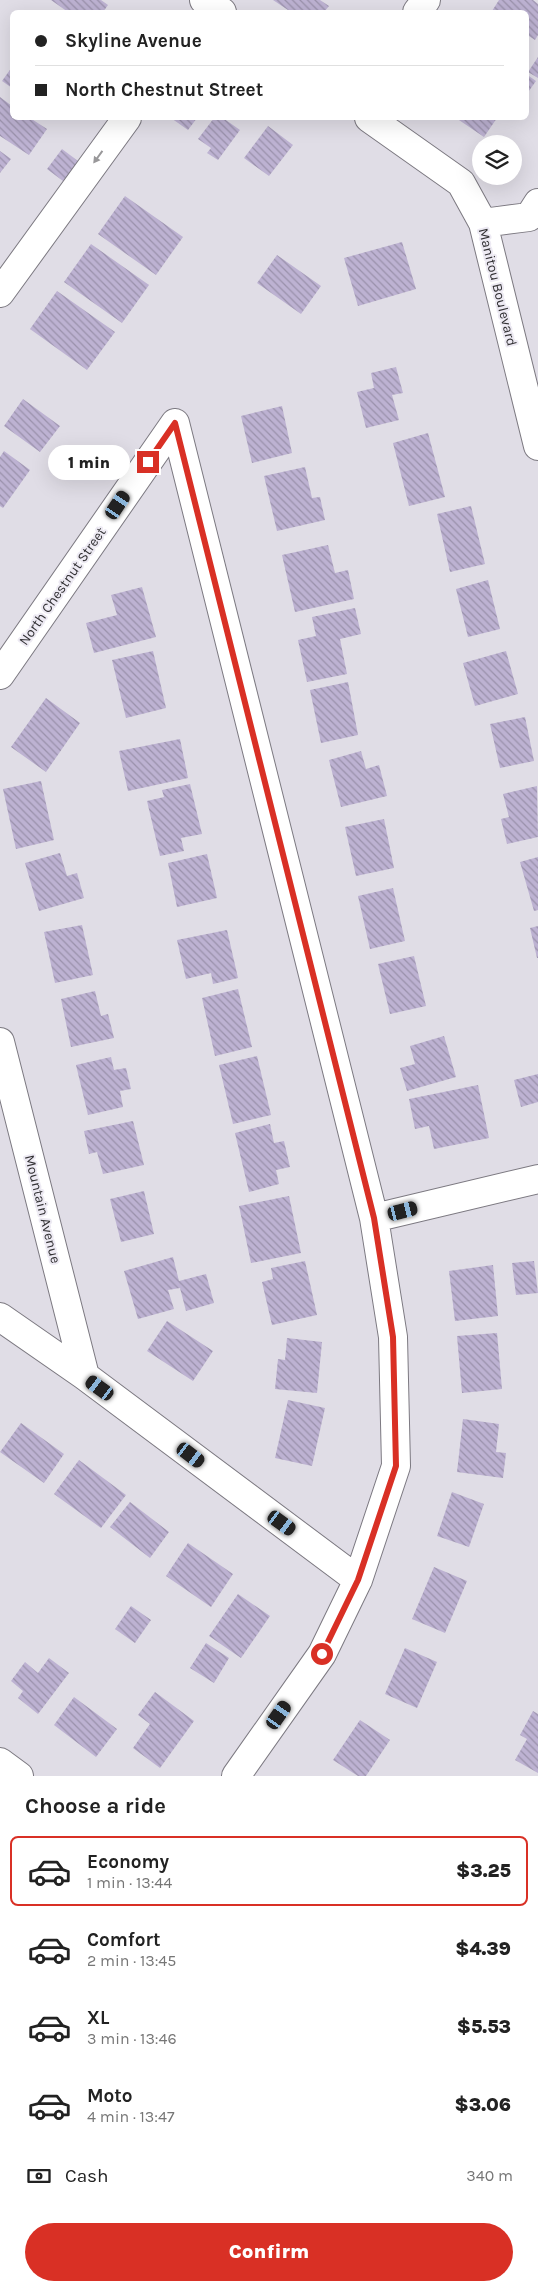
<!DOCTYPE html>
<meta charset="utf-8">
<style>
:root{--surface:#fff;--page:#f6f6f6;--text:#222;--muted:#767676;--line:#e0e0e0;--accent:#d93025}
body{margin:0;font-family:Karla,sans-serif;background:var(--page);color:var(--text);height:100vh;display:flex;flex-direction:column;font-size:19px;white-space:nowrap}
*{box-sizing:border-box;margin:0}
p{font-size:16px;color:var(--muted)}
.icon{flex:none;width:28px;height:28px;fill:none;stroke:currentColor;stroke-width:2;stroke-linecap:round;stroke-linejoin:round}
.map{position:relative;height:1776px;overflow:hidden}
.side{display:flex;flex-direction:column;background:var(--surface);flex:1}
.side>*{flex:none}
.guide{position:absolute;left:10px;top:10px;width:519px;height:110px;border-radius:8px;box-shadow:0 5px 20px #0002;display:grid;align-content:center;height:110px;padding:0 25px;background:var(--surface)}
.fabs{position:absolute;left:472px;top:135px;display:grid;gap:10px}
.fabs a{display:grid;place-items:center;width:50px;height:50px;border-radius:50%;background:var(--surface);box-shadow:0 5px 20px #0002;font-size:25px}
.end{position:absolute;width:22px;height:22px;margin:-11px;border:6px solid #d93025;background:#fff;box-shadow:0 0 0 2px #fff}
.from{border-radius:50%}
.bubble{position:absolute;height:35px;border-radius:18px;background:var(--surface);box-shadow:0 5px 20px #0002;font-size:16px;font-weight:800;line-height:35px;text-align:center}
.car{position:absolute;width:15px;height:30px;margin:-15px -8px;border-radius:6px;box-shadow:0 0 4px 1px #0007;background:linear-gradient(#222 24%,#8ab4d8 0 40%,#222 0 76%,#8ab4d8 0 86%,#222 0)}
.guide b{display:flex;align-items:center;gap:18px;height:48px;font-size:19px}
.guide b+b{border-top:1px solid var(--line)}
.guide i{width:12px;height:12px;background:var(--text)}
ul{padding:0;list-style:none}
li{display:flex;align-items:center;gap:15px;height:70px;margin:0 10px 8px;padding:0 15px;border:2px solid transparent;border-radius:8px}
li div{flex:1}
li b{display:block;font-size:19px}
li em{font-style:normal;font-weight:800}
li.active{border-color:var(--accent)}
li>.icon{width:45px;height:45px;stroke-width:1.5}
h2{padding:0 25px;font-size:22px;line-height:60px}
.pay{display:flex;align-items:center;gap:12px;height:55px;padding:0 25px;font-size:19px}
.pay p{margin-inline-start:auto}
.action{display:flex;gap:10px;margin-top:auto;padding:10px 25px}
.action a{flex:1;height:58px;border-radius:30px;background:var(--accent);color:#fff;font-size:20px;font-weight:800;line-height:58px;text-align:center}
.map>svg:first-child{display:block}
.building{fill:url(#building-back-hatch)}
.lines{fill:none;stroke-linecap:round;stroke-linejoin:round}
.minor-casing{stroke:#7c7981;stroke-width:30}
.minor{stroke:#fff;stroke-width:28}
.oneway{fill:#99989a}
.route{stroke:#d93025;stroke-width:6}
.labels{text-anchor:middle;stroke-width:4;stroke-linejoin:round;paint-order:stroke}
.street-label{font-size:14px;fill:#333235;stroke:#edeaf3}
</style>
<div class="map">
<svg width="538" height="1776" viewBox="0 0 538 1776">
<defs>
<pattern id="building-back-hatch" width="6" height="6" patternUnits="userSpaceOnUse" patternTransform="scale(1.25)"><rect width="6" height="6" fill="#bdb2d2"/><path d="M-1 5l2 2M0 0l6 6M5-1l2 2" fill="none" stroke="#9a91ab"/></pattern>
</defs>
<rect width="100%" height="100%" fill="#e0dde6"/>
<!-- building -->
<path class="building" d="M51,0h50l7,5 -5,7h-35z
M273,0h47l9,6 -5,6h-33z
M499,0h34l5,4v31l-3,5 -9,-6v-22l-34,-1z
M538,57v21l-10,-6z
M12,67v21l-10,-7z
M526,74l10,7 -10,14z
M0,97l12,9v12h18l17,11 -18,26 -29,-19z
M171,118h26l-9,12z
M214,118h9l17,12 -22,30 -11,-7 4,-5 -13,-9z
M456,118h41l-13,19z
M268,126l25,19 -24,31 -25,-18z
M62,149l20,15 -15,20 -20,-15z
M0,151l11,8 -11,14z
M125,196l58,41 -27,38 -58,-41z
M402,242l14,47 -58,17 -14,-48z
M91,244l58,41 -27,38 -58,-41z
M277,255l44,31 -20,28 -44,-31z
M57,291l58,41 -28,38 -57,-41z
M396,367l7,26 -11,2 7,25 -33,8 -9,-36 17,-4 -3,-15z
M23,399l37,27 -20,26 -36,-26z
M282,406l10,47 -40,10 -11,-47z
M428,433l17,64 -36,9 -16,-63z
M4,451l26,19 -27,38 -3,-2v-49z
M305,467l7,31 8,-1 5,23 -48,11 -13,-55z
M471,506l14,58 -35,8 -13,-58z
M328,545l7,28 13,-3 6,29 -59,13 -13,-57z
M488,580l12,49 -32,8 -12,-48z
M142,587l14,50 -62,16 -8,-30 31,-8 -6,-20z
M355,608l6,26 -21,5 7,35 -40,8 -9,-42 18,-4 -4,-19z
M153,651l13,57 -40,10 -14,-58z
M506,651l12,43 -43,12 -12,-43z
M348,682l10,53 -37,8 -11,-53z
M46,698l34,25 -34,49 -35,-25z
M525,717l9,44 -34,7 -10,-44z
M180,739l8,39 -60,13 -9,-40z
M361,751l5,18 13,-4 8,31 -46,11 -12,-47z
M41,781l13,59 -38,9 -13,-60z
M190,784l12,50 -21,4 3,13 -24,5 -13,-55 17,-4 -2,-7z
M537,786l1,51 -31,7 -6,-25 8,-2 -6,-23z
M384,819l10,49 -38,8 -11,-49z
M60,853l7,23 10,-3 7,25 -45,13 -14,-48z
M207,854l10,44 -40,9 -9,-44z
M538,857v53l-4,1 -14,-49z
M393,888l12,53 -35,8 -12,-53z
M82,925l11,50 -38,8 -11,-51z
M538,926v32h-1l-7,-30z
M227,930l11,48 -25,6 -2,-11 -25,6 -9,-39z
M414,956l12,50 -36,8 -12,-50z
M238,989l14,58 -37,9 -13,-58z
M95,991l6,25 7,-2 6,24 -43,9 -10,-48z
M444,1036l12,41 -49,14 -7,-23 15,-4 -5,-18z
M257,1056l14,59 -38,9 -14,-59z
M111,1057l3,13 12,-2 5,21 -11,2 3,16 -35,8 -12,-50z
M538,1074v28l-17,5 -7,-27z
M478,1085l11,53 -55,11 -5,-23 -14,3 -6,-30z
M133,1121l11,44 -41,9 -6,-22 -8,2 -5,-23z
M270,1124l4,19 10,-2 6,26 -14,3 3,14 -30,8 -14,-59z
M144,1191l10,43 -33,8 -11,-43z
M289,1196l12,57 -50,10 -12,-57z
M173,1257l6,24 27,-7 8,29 -28,8 -6,-23 -12,2 6,19 -36,10 -14,-48z
M305,1261l12,54 -45,10 -10,-43 11,-3 -2,-11z
M534,1261l4,32 -22,2 -4,-32z
M493,1265l5,51 -43,5 -6,-50z
M167,1321l46,30 -20,30 -46,-30z
M497,1333l5,56 -40,4 -5,-57z
M287,1338l35,4 -5,51 -42,-4 3,-30 7,1z
M288,1400l37,8 -13,58 -37,-8z
M463,1419l36,5 -3,28 10,1 -3,25 -46,-6z
M21,1423l43,31 -20,29 -44,-31z
M79,1460l47,35 -25,33 -47,-34z
M452,1492l32,12 -15,43 -32,-11z
M130,1502l39,30 -19,26 -40,-31z
M188,1543l45,31 -22,33 -45,-31z
M434,1567l33,14 -22,52 -33,-14z
M238,1594l32,22 -29,42 -32,-22z
M131,1606l20,14 -16,23 -20,-14z
M206,1643l23,15 -15,25 -24,-15z
M405,1648l32,14 -20,46 -32,-14z
M49,1658l20,15 -31,41 -20,-16 5,-7 -12,-10 14,-19 13,11z
M155,1692l39,29 -34,47 -27,-20 17,-24 -12,-9z
M74,1697l43,32 -21,28 -42,-32z
M533,1711l5,3v59l-23,-13 12,-21 -7,-4z
M360,1720l30,20 -24,36h-8l-25,-16z"/>
<g class="lines">
<defs>
<path id="minor" d="M204,0l18,12
M417,12l9,-12
M369,118l92,65 22,40 55,223
M483,223l46,-6 9,-14
M0,293l127,-175
M175,423l199,795 19,119 3,129 -38,114 -36,74 -86,122
M0,675l175,-252
M0,1042l85,334
M374,1218l164,-39
M0,1317l85,59 273,204
M0,1762l19,14"/>
</defs>
<!-- minor casing -->
<use href="#minor" class="minor-casing"/>
<!-- minor -->
<use href="#minor" class="minor"/>
</g>
<!-- one-way arrows -->
<defs><path id="oneway-solid" d="M-6-.8H1V-3.2L6.5 0L1 3.2V.8H-6Z" transform="scale(1.25)"/></defs>
<use class="oneway" href="#oneway-solid" transform="translate(98 157) rotate(126)"/>
<g class="lines">
<!-- route -->
<path class="route" d="M148,462l27,-39 199,795 19,119 3,129 -38,114 -36,74"/>
</g>
<g class="labels">
<!-- street labels -->
<g class="street-label">
<text transform="translate(498 287) rotate(76)" y="5">Manitou Boulevard</text>
<text transform="translate(62 586) rotate(-55)" y="5">North Chestnut Street</text>
<text transform="translate(43 1209) rotate(76)" y="5">Mountain Avenue</text>
</g>
</g>
</svg>
<div class="fabs">
<a><svg class="icon" aria-label="layers" viewBox="0 0 24 24"><path d="M12 4l9 5-9 5-9-5zM3 14l9 5 9-5"/></svg></a>
</div>
<i class="end from" style="left:322px;top:1654px"></i>
<i class="end" style="left:148px;top:462px"></i>
<div class="bubble" style="left:48px;top:445px;width:82px">1 min</div>
<i class="car" style="left:118px;top:505px;rotate:34deg"></i>
<i class="car" style="left:403px;top:1211px;rotate:76deg"></i>
<i class="car" style="left:100px;top:1388px;rotate:306deg"></i>
<i class="car" style="left:191px;top:1455px;rotate:127deg"></i>
<i class="car" style="left:282px;top:1523px;rotate:126deg"></i>
<i class="car" style="left:279px;top:1715px;rotate:35deg"></i>
<div class="guide">
<b><i class="from"></i>Skyline Avenue</b>
<b><i></i>North Chestnut Street</b>
</div>
</div>
<section class="side">
<h2>Choose a ride</h2>
<ul>
<li class="active"><svg class="icon" aria-label="car" viewBox="0 0 24 24"><path d="M5 17H2v-5l4-1 3-4h7l3 4 3 1v5h-3M9 17h6M6 11h13"/><circle cx="7" cy="17" r="2"/><circle cx="17" cy="17" r="2"/></svg><div><b>Economy</b><p>1 min · 13:44</p></div><em>$3.25</em></li>
<li><svg class="icon" aria-label="car" viewBox="0 0 24 24"><path d="M5 17H2v-5l4-1 3-4h7l3 4 3 1v5h-3M9 17h6M6 11h13"/><circle cx="7" cy="17" r="2"/><circle cx="17" cy="17" r="2"/></svg><div><b>Comfort</b><p>2 min · 13:45</p></div><em>$4.39</em></li>
<li><svg class="icon" aria-label="car" viewBox="0 0 24 24"><path d="M5 17H2v-5l4-1 3-4h7l3 4 3 1v5h-3M9 17h6M6 11h13"/><circle cx="7" cy="17" r="2"/><circle cx="17" cy="17" r="2"/></svg><div><b>XL</b><p>3 min · 13:46</p></div><em>$5.53</em></li>
<li><svg class="icon" aria-label="car" viewBox="0 0 24 24"><path d="M5 17H2v-5l4-1 3-4h7l3 4 3 1v5h-3M9 17h6M6 11h13"/><circle cx="7" cy="17" r="2"/><circle cx="17" cy="17" r="2"/></svg><div><b>Moto</b><p>4 min · 13:47</p></div><em>$3.06</em></li>
</ul>
<div class="pay"><svg class="icon" aria-label="cash" viewBox="0 0 24 24"><path d="M3 7h18v10H3z"/><circle cx="12" cy="12" r="2"/></svg>Cash<p>340 m</p></div>
<div class="action"><a>Confirm</a></div>
</section>
